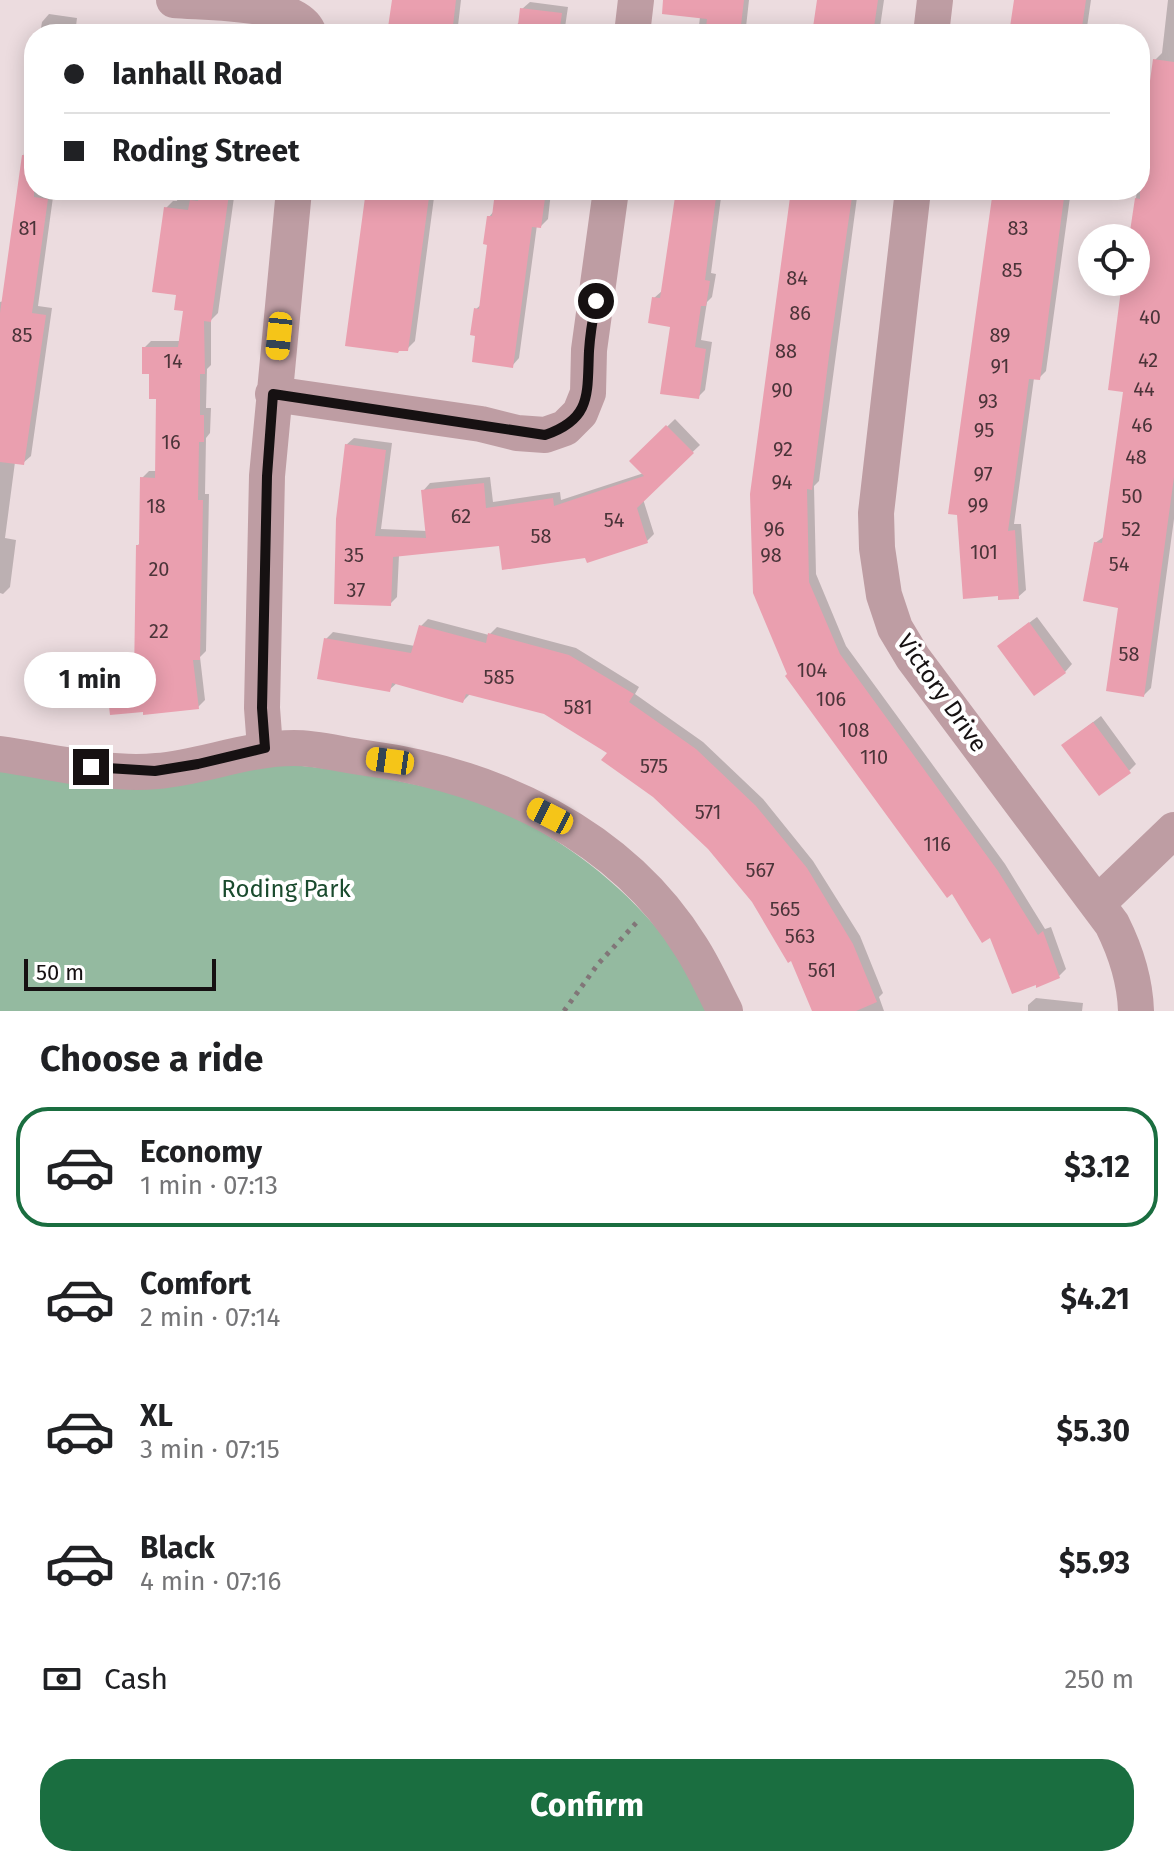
<!DOCTYPE html>
<meta charset="utf-8">
<style>
:root{--surface:#fff;--page:#f2f2f2;--text:#202124;--muted:#757577;--line:#e0e0e0;--accent:#1a6e40}
body{margin:0;font-family:"Fira Sans",sans-serif;background:var(--page);color:var(--text);height:100vh;display:flex;flex-direction:column;font-size:30px;white-space:nowrap}
*{box-sizing:border-box;margin:0}
p{font-size:26px;color:var(--muted)}
.icon{flex:none;width:44px;height:44px;fill:none;stroke:currentColor;stroke-width:2;stroke-linecap:round;stroke-linejoin:round}
.map{position:relative;height:1011px;overflow:hidden}
.side{display:flex;flex-direction:column;background:var(--surface);flex:1}
.side>*{flex:none}
.hud{position:absolute;left:24px;top:24px;width:1126px;height:176px;border-radius:32px;box-shadow:0 4px 20px #0003;display:grid;align-content:center;height:176px;padding:0 40px;background:var(--surface)}
.fabs{position:absolute;left:1078px;top:224px;display:grid;gap:16px}
.fabs a{display:grid;place-items:center;width:72px;height:72px;border-radius:50%;background:var(--surface);box-shadow:0 4px 20px #0003;font-size:40px}
.scale{position:absolute;left:24px;bottom:20px;width:192px;box-sizing:border-box;padding-left:8px;border:4px solid #161112;border-top:0;font-size:22px;line-height:28px;white-space:nowrap;color:#161112;-webkit-text-stroke:6px #fff;paint-order:stroke}
.end{position:absolute;width:36px;height:36px;margin:-18px;border:10px solid #161112;background:#fff;box-shadow:0 0 0 4px #fff}
.from{border-radius:50%}
.bubble{position:absolute;height:56px;border-radius:28px;background:var(--surface);box-shadow:0 4px 20px #0003;font-size:26px;font-weight:700;line-height:56px;text-align:center}
.car{position:absolute;width:24px;height:48px;margin:-24px -12px;border-radius:10px;box-shadow:0 0 6px 2px #0007;background:linear-gradient(#f5c518 24%,#345 0 40%,#f5c518 0 76%,#345 0 86%,#f5c518 0)}
.hud b{display:flex;align-items:center;gap:28px;height:76px;font-size:30px}
.hud b+b{border-top:2px solid var(--line)}
.hud i{width:20px;height:20px;background:var(--text)}
ul{padding:0;list-style:none}
li{display:flex;align-items:center;gap:24px;height:120px;margin:0 16px 12px;padding:0 24px;border:4px solid transparent;border-radius:32px}
li div{flex:1}
li b{display:block;font-size:30px}
li em{font-style:normal;font-weight:700}
li.active{border-color:var(--accent)}
li>.icon{width:72px;height:72px;stroke-width:1.5}
h2{padding:0 40px;font-size:36px;line-height:96px}
.pay{display:flex;align-items:center;gap:20px;height:88px;padding:0 40px;font-size:30px}
.pay p{margin-inline-start:auto}
.button{display:flex;gap:16px;margin-top:auto;padding:16px 40px}
.button a{flex:1;height:92px;border-radius:32px;background:var(--accent);color:#fff;font-size:32px;font-weight:700;line-height:92px;text-align:center}
.map>svg:first-child{display:block}
.green{fill:#94baa0}
.shadow{fill:#0003}
.building{fill:#ea9faf}
.lines{fill:none;stroke-linecap:round;stroke-linejoin:round}
.path{stroke:#817678;stroke-width:5;stroke-dasharray:4 6;stroke-linecap:butt}
.minor{stroke:#be9da3;stroke-width:36}
.route{stroke:#161112;stroke-width:10}
.labels{text-anchor:middle;stroke-width:8;stroke-linejoin:round;paint-order:stroke}
.number-label{font-size:20px;fill:#4b3439}
.street-label{font-size:24px;fill:#161112;stroke:#fff}
.park-label{font-size:24px;fill:#1a4b2e;stroke:#fff}
</style>
<div class="map">
<svg width="1174" height="1011" viewBox="0 0 1174 1011">
<rect width="100%" height="100%" fill="#ecdcdf"/>
<!-- green -->
<path class="green" d="M272,764c51,2 100,11 150,22 17,4 37,6 53,13 73,30 135,73 186,134 19,23 32,51 46,78h-707v-241z"/>
<!-- shadow -->
<path class="shadow" d="M394,0h67l-4,34h-68z
M702,0h47l-3,27 4,1v6h-52z
M819,0h65l-5,34h-64z
M1016,0h75l-5,34h-70z
M1168,0h6v519l-23,169 -7,7 -24,-89 -25,-63 10,-7 20,-146v-108h11v-44h-5l6,-48h3v-19l15,-111 7,-7z
M530,2l38,5 -4,27h-54l1,-5 9,-7 2,-13z
M49,14l28,4 -2,16h-35l2,-12z
M34,79v111h20l-16,116 14,2 -21,148 -8,7 -8,-1 -10,76 11,2 -6,47 -7,7 -3,-1v-291l4,-1z
M179,190h56l-17,123 -7,7v45l-4,4 -1,39h5l-1,25 -4,5 -1,56h4l-3,157 -6,6 5,43 -7,7 -90,-26 7,-8 21,-2 2,-126 3,-3 1,-64 7,-7h8l1,-74 -14,-49 7,-7h30l5,-32 -8,-16 -12,-85 7,-7h4z
M368,190h67l-20,151 -8,8z
M497,190l54,2 -3,27 -7,7 -4,-1 -18,133 -7,8 -36,-57 6,-5 8,-61 -1,-26 5,-6z
M677,190h45l-11,83 5,1 -4,23 -5,5 -6,38 11,2 -7,48 -7,7 -26,-72 -18,-27 8,-7z
M793,190h65l-39,291 -5,5 2,88 30,72 159,218 40,65 6,-2 15,42 -7,7 -106,-85 -165,-215z
M995,190h76l-25,181 -7,7h-5l-20,146h7l5,66 -8,7 -18,1z
M675,419l25,26 -57,54 11,35 -7,7 -60,14 -87,-11 -101,11 -2,42 -7,7 -44,-159 8,-7 38,5 -11,86 46,2 -4,-40 7,-8 60,-6 3,25 67,-10 1,8 83,-27 -12,-12z
M1037,617l35,47 -7,8 -58,-33z
M428,619l61,16 8,-8 79,21 63,39 -4,7 68,48 60,57 50,62 47,75 23,57 -4,4 5,14h-70l-22,-53 -38,-57 -44,-54 -100,-95 -65,-39 -74,-20 -8,8 -66,-18 -8,7 -63,-51 7,-7 82,14 6,-20z
M1101,716l35,48 -7,7 -58,-32z
M1036,998l47,5 -1,8h-54v-6z"/>
<!-- building -->
<path class="building" d="M392,0h64l-4,34h-65z
M663,0h81l-4,34h-35l2,-15 -45,-5z
M817,0h61l-5,34h-61z
M1014,0h72l-5,34 -71,-7z
M520,8l42,5 -3,21h-42z
M1153,59l21,3v415l-30,220 -38,-6 12,-83 -35,-7 11,-59 8,1 21,-151 -15,-2 14,-108h14v-44h-7l6,-40 5,1v-45z
M22,155l12,1v41l14,2 -16,114 14,2 -22,150 -24,-3v-149z
M200,190l29,4 -18,128 -7,-1 1,53h-5v41h4v27h-5l-1,58h5l-3,160h-7l6,49 -56,6v-3l-33,3 -4,-35 28,-3 2,-132h3l1,-68 15,1 1,-79h-7v-25h-7v-27h36l5,-36 -9,-1 2,-15 -24,-3 12,-85 24,3 2,-10 8,1z
M366,190h64l-22,161h-9l-1,2 -53,-7z
M676,190h41l-12,90 5,1 -4,25h-5l-6,41 11,2 -7,50 -39,-5 10,-67 -22,-4 4,-26 8,1z
M791,190h62l-23,158 -18,142 -5,-1 2,93 31,72 158,217 40,64 5,-4 17,47 -24,10v-3l-24,9 -22,-56 -8,5 -30,-49 -5,4 -162,-222 2,-2 -34,-81 -3,-99z
M993,190h72l-25,190 -11,-1 -21,152 7,-1 4,69 -21,1v-4l-35,3 -6,-84 -9,-1z
M495,192l50,6 -4,30 -9,-1 -19,141 -41,-6 3,-26 -5,-1 4,-27 5,1 8,-64 -4,-1 4,-28h5z
M666,425l28,28 -57,55 11,35 -61,20 -2,-5 -83,12 -3,-24 -106,11 -2,49 -57,-2 2,-85 9,-75 41,6 -11,86 51,2 -5,-48 63,-7 2,25 67,-10 1,8 90,-30 -15,-15z
M1029,622l37,51 -32,23 -37,-50z
M419,625l67,18 2,-10 81,22 65,39 -5,8 67,47 60,57 51,62 46,76 24,58 -21,9h-44l-21,-50 -3,2 -36,-61 -44,-53 -55,-52 -52,-37 6,-7 -63,-39 -78,-20 -3,9 -71,-20 -2,9 -73,-13 7,-41 87,15z
M1093,722l38,51 -32,23 -38,-51z"/>
<g class="lines">
<!-- path -->
<path class="path" d="M564,1011l34,-47 39,-42"/>
<!-- minor -->
<path class="minor" d="M174,0c32,3 125,0 135,34
M632,34l4,-34
M931,34l4,-34
M913,190l-37,323 1,35 7,47 11,33 18,30 199,266c14,28 23,55 24,87
M273,394l208,30 36,9 28,2 20,-7 15,-15 8,-20 1,-43 22,-160
M265,748l-3,-40 5,-232 27,-286
M0,754c49,7 108,22 157,17 46,-4 90,-23 137,-23 24,0 48,7 72,10 127,17 255,76 325,189 13,20 23,43 34,64
M1097,904l77,-74"/>
</g>
<g class="lines">
<!-- route -->
<path class="route" d="M91,767l64,4 43,-7 67,-16 -3,-40 5,-232 6,-82 272,41c47,-16 42,-41 44,-84 1,-17 4,-34 7,-50"/>
</g>
<g class="labels">
<!-- number labels -->
<g class="number-label">
<text x="28" y="235">81</text>
<text x="1018" y="235">83</text>
<text x="1012" y="277">85</text>
<text x="797" y="285">84</text>
<text x="800" y="320">86</text>
<text x="1150" y="324">40</text>
<text x="22" y="342">85</text>
<text x="1000" y="342">89</text>
<text x="786" y="358">88</text>
<text x="1148" y="367">42</text>
<text x="173" y="368">14</text>
<text x="1000" y="373">91</text>
<text x="1144" y="396">44</text>
<text x="782" y="397">90</text>
<text x="988" y="408">93</text>
<text x="1142" y="432">46</text>
<text x="984" y="437">95</text>
<text x="171" y="449">16</text>
<text x="783" y="456">92</text>
<text x="1136" y="464">48</text>
<text x="983" y="481">97</text>
<text x="782" y="489">94</text>
<text x="1132" y="503">50</text>
<text x="978" y="512">99</text>
<text x="156" y="513">18</text>
<text x="461" y="523">62</text>
<text x="614" y="527">54</text>
<text x="774" y="536">96</text>
<text x="1131" y="536">52</text>
<text x="541" y="543">58</text>
<text x="984" y="559">101</text>
<text x="354" y="562">35</text>
<text x="771" y="562">98</text>
<text x="1119" y="571">54</text>
<text x="159" y="576">20</text>
<text x="356" y="597">37</text>
<text x="159" y="638">22</text>
<text x="1129" y="661">58</text>
<text x="812" y="677">104</text>
<text x="499" y="684">585</text>
<text x="831" y="706">106</text>
<text x="578" y="714">581</text>
<text x="854" y="737">108</text>
<text x="874" y="764">110</text>
<text x="654" y="773">575</text>
<text x="708" y="819">571</text>
<text x="937" y="851">116</text>
<text x="760" y="877">567</text>
<text x="785" y="916">565</text>
<text x="800" y="943">563</text>
<text x="822" y="977">561</text>
</g>
<!-- street labels -->
<g class="street-label">
<text transform="translate(942 693) rotate(55)" y="8">Victory Drive</text>
</g>
<!-- park labels -->
<g class="park-label">
<text x="286" y="897">Roding Park</text>
</g>
</g>
</svg>
<div class="fabs">
<a><svg class="icon" aria-label="locate" viewBox="0 0 24 24"><circle cx="12" cy="12" r="6"/><path d="M12 2v4M12 18v4M2 12h4M18 12h4"/></svg></a>
</div>
<div class="scale">50 m</div>
<i class="end from" style="left:596px;top:301px"></i>
<i class="end" style="left:91px;top:767px"></i>
<div class="bubble" style="left:24px;top:652px;width:132px">1 min</div>
<i class="car" style="left:279px;top:336px;rotate:186deg"></i>
<i class="car" style="left:390px;top:761px;rotate:278deg"></i>
<i class="car" style="left:550px;top:816px;rotate:297deg"></i>
<div class="hud">
<b><i class="from"></i>Ianhall Road</b>
<b><i></i>Roding Street</b>
</div>
</div>
<section class="side">
<h2>Choose a ride</h2>
<ul>
<li class="active"><svg class="icon" aria-label="car" viewBox="0 0 24 24"><path d="M5 17H2v-5l4-1 3-4h7l3 4 3 1v5h-3M9 17h6M6 11h13"/><circle cx="7" cy="17" r="2"/><circle cx="17" cy="17" r="2"/></svg><div><b>Economy</b><p>1 min · 07:13</p></div><em>$3.12</em></li>
<li><svg class="icon" aria-label="car" viewBox="0 0 24 24"><path d="M5 17H2v-5l4-1 3-4h7l3 4 3 1v5h-3M9 17h6M6 11h13"/><circle cx="7" cy="17" r="2"/><circle cx="17" cy="17" r="2"/></svg><div><b>Comfort</b><p>2 min · 07:14</p></div><em>$4.21</em></li>
<li><svg class="icon" aria-label="car" viewBox="0 0 24 24"><path d="M5 17H2v-5l4-1 3-4h7l3 4 3 1v5h-3M9 17h6M6 11h13"/><circle cx="7" cy="17" r="2"/><circle cx="17" cy="17" r="2"/></svg><div><b>XL</b><p>3 min · 07:15</p></div><em>$5.30</em></li>
<li><svg class="icon" aria-label="car" viewBox="0 0 24 24"><path d="M5 17H2v-5l4-1 3-4h7l3 4 3 1v5h-3M9 17h6M6 11h13"/><circle cx="7" cy="17" r="2"/><circle cx="17" cy="17" r="2"/></svg><div><b>Black</b><p>4 min · 07:16</p></div><em>$5.93</em></li>
</ul>
<div class="pay"><svg class="icon" aria-label="cash" viewBox="0 0 24 24"><path d="M3 7h18v10H3z"/><circle cx="12" cy="12" r="2"/></svg>Cash<p>250 m</p></div>
<div class="button"><a>Confirm</a></div>
</section>
